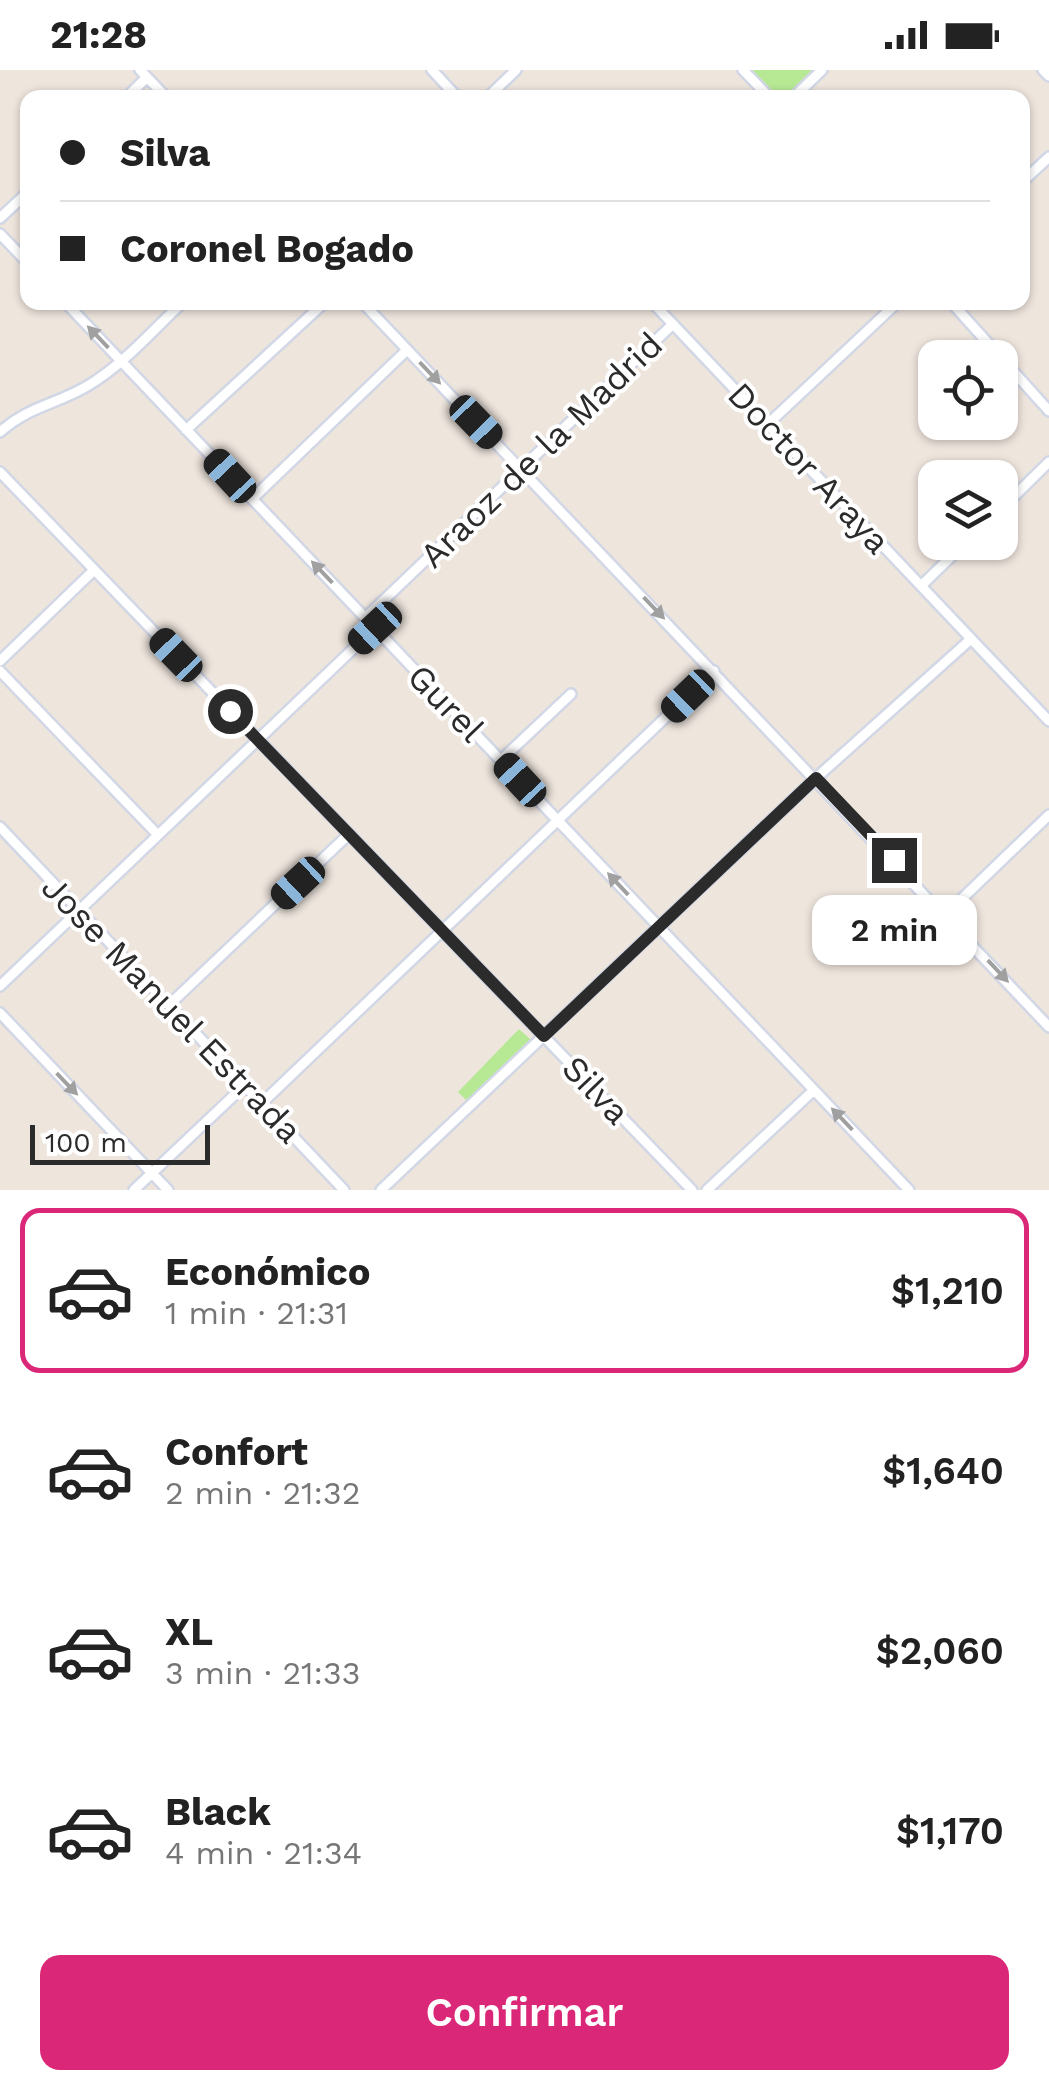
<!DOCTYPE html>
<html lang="es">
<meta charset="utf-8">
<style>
:root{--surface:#fff;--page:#f2f2f2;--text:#222;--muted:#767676;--line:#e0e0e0;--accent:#db2777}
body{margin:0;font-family:"Work Sans",sans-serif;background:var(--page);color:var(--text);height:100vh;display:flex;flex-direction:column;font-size:38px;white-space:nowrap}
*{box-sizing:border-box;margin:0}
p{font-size:32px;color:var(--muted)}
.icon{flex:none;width:55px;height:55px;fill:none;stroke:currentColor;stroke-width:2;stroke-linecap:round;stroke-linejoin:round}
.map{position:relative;height:1120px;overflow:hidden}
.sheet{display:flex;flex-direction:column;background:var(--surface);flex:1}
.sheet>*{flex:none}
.top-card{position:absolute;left:20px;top:20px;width:1010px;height:220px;border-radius:20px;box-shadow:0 2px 8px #0004;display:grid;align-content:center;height:220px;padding:0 40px;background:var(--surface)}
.controls{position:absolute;left:918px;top:270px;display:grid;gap:20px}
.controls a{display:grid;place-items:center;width:100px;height:100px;border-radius:20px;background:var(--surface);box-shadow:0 2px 8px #0004;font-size:50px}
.scale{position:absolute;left:30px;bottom:25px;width:180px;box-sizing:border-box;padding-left:10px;border:5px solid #2b2b2b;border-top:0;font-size:28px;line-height:35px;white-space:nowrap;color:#2b2b2b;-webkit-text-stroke:8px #fff;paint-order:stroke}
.end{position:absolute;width:45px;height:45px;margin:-22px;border:12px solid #2b2b2b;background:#fff;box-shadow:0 0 0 5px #fff}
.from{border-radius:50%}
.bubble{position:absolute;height:70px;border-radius:20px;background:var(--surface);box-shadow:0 2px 8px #0004;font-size:32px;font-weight:600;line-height:70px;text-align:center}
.car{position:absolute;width:30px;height:60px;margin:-30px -15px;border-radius:12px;box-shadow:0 0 8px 2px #0007;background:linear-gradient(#222 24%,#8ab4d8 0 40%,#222 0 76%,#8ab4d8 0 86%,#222 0)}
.top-card b{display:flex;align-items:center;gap:35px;height:95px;font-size:38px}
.top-card b+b{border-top:2px solid var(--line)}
.top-card i{width:25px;height:25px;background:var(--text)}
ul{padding:18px 0 0;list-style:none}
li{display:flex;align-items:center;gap:30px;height:165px;margin:0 20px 15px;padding:0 20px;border:5px solid transparent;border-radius:20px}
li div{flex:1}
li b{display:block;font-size:38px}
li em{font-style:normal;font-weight:600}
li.selected{border-color:var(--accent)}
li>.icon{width:90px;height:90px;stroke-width:1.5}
.button{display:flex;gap:20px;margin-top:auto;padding:20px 40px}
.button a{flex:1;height:115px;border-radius:20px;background:var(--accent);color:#fff;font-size:40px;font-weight:600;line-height:115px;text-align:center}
.status{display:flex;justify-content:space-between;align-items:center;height:70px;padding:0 50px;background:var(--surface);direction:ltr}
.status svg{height:28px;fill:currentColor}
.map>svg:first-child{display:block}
.green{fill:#b7e995}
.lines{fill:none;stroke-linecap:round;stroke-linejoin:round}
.minor-casing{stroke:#d2d7e5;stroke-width:14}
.minor{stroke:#fff;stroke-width:9}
.oneway{fill:#a0a0a0}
.route{stroke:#2b2b2b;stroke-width:12}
.labels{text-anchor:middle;stroke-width:8;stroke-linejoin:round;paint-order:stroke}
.street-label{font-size:35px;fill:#2b2b2b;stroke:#fff}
</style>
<div class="status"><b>21:28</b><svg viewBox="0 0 49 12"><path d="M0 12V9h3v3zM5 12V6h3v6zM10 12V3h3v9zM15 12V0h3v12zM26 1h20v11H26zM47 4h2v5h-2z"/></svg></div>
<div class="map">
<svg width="1049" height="1120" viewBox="0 0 1049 1120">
<rect width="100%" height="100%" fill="#eee5dd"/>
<!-- green -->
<path class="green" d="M750,0h63l-29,27 -8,1z
M519,959l12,11 -63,62 -10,-10z"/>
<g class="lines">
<defs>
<path id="minor" d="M140,0l27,28
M432,0l26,28
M743,0l27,28
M1043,0l6,6
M126,28l21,-21
M487,28l29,-28
M793,28l29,-28
M1022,112l27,-25
M0,148l28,-26
M0,164l28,29
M65,232l844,888
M362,232l687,725
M652,232l397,419
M951,232l98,109
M768,354l130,-122
M186,360l139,-128
M0,362c29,-26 58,-28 89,-47 35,-21 64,-55 94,-83
M0,402l692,718
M252,429l155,-149
M1000,440l49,-48
M921,516l45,-44
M365,548l308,-294
M0,591l94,-91
M0,601l158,164
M501,690l70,-66
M0,757l344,363
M946,844l103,-99
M0,916l375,-358
M169,935l180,-171
M0,943l168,177
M262,1033l452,-432
M134,1120l111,-105
M381,1120l435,-412 155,-139
M707,1120l107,-100"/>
</defs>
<!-- minor casing -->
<use href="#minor" class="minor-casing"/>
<!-- minor -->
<use href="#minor" class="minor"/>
</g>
<!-- one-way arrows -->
<defs><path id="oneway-solid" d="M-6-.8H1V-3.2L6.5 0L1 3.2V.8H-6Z" transform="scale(2.5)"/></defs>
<g class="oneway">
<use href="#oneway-solid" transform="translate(98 267) rotate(-134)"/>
<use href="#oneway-solid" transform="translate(430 303) rotate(46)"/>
<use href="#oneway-solid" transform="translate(322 502) rotate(-134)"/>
<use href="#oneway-solid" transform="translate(654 538) rotate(46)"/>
<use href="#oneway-solid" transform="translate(618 814) rotate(-133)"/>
<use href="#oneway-solid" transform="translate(998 901) rotate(47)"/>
<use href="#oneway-solid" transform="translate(67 1014) rotate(46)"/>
<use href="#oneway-solid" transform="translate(842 1049) rotate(-134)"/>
</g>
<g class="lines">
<!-- route -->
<path class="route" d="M230,641l314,325 272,-258 78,82"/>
</g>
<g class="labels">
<!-- street labels -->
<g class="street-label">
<text transform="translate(541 380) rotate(-44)" y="12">Araoz de la Madrid</text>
<text transform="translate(809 398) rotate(47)" y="12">Doctor Araya</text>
<text transform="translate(446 633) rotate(46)" y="12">Gurel</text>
<text transform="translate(172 939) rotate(46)" y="12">Jose Manuel Estrada</text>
<text transform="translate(596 1020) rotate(46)" y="12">Silva</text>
</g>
</g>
</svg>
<div class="controls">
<a><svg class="icon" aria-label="locate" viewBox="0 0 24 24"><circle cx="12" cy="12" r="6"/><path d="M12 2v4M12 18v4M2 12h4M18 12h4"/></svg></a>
<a><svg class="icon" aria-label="layers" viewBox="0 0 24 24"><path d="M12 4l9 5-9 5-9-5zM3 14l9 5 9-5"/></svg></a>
</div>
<div class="scale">100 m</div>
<i class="end from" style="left:230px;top:641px"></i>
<i class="end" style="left:894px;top:790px"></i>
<div class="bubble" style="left:812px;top:825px;width:165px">2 min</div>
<i class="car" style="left:476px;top:352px;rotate:136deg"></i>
<i class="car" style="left:230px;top:406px;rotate:317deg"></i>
<i class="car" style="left:375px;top:558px;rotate:227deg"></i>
<i class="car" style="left:176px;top:585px;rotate:316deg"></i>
<i class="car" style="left:688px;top:626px;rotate:226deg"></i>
<i class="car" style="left:520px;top:710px;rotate:317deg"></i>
<i class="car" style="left:298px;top:813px;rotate:227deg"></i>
<div class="top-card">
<b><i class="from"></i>Silva</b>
<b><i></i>Coronel Bogado</b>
</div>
</div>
<section class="sheet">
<ul>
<li class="selected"><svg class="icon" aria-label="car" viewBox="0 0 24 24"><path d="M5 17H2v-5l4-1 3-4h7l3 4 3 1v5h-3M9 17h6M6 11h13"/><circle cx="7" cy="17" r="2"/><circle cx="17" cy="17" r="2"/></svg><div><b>Económico</b><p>1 min · 21:31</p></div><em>$1,210</em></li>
<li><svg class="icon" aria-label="car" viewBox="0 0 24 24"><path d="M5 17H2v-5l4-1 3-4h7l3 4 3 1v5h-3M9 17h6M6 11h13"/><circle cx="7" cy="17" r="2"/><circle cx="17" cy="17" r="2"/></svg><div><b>Confort</b><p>2 min · 21:32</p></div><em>$1,640</em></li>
<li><svg class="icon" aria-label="car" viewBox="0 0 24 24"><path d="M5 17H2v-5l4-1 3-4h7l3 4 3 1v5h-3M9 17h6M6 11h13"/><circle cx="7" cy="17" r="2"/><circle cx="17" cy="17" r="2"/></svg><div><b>XL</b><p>3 min · 21:33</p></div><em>$2,060</em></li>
<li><svg class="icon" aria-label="car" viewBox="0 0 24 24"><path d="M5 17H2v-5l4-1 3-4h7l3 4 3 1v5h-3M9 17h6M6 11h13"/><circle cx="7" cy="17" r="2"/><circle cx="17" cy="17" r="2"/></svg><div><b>Black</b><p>4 min · 21:34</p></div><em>$1,170</em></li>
</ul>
<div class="button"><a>Confirmar</a></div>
</section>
